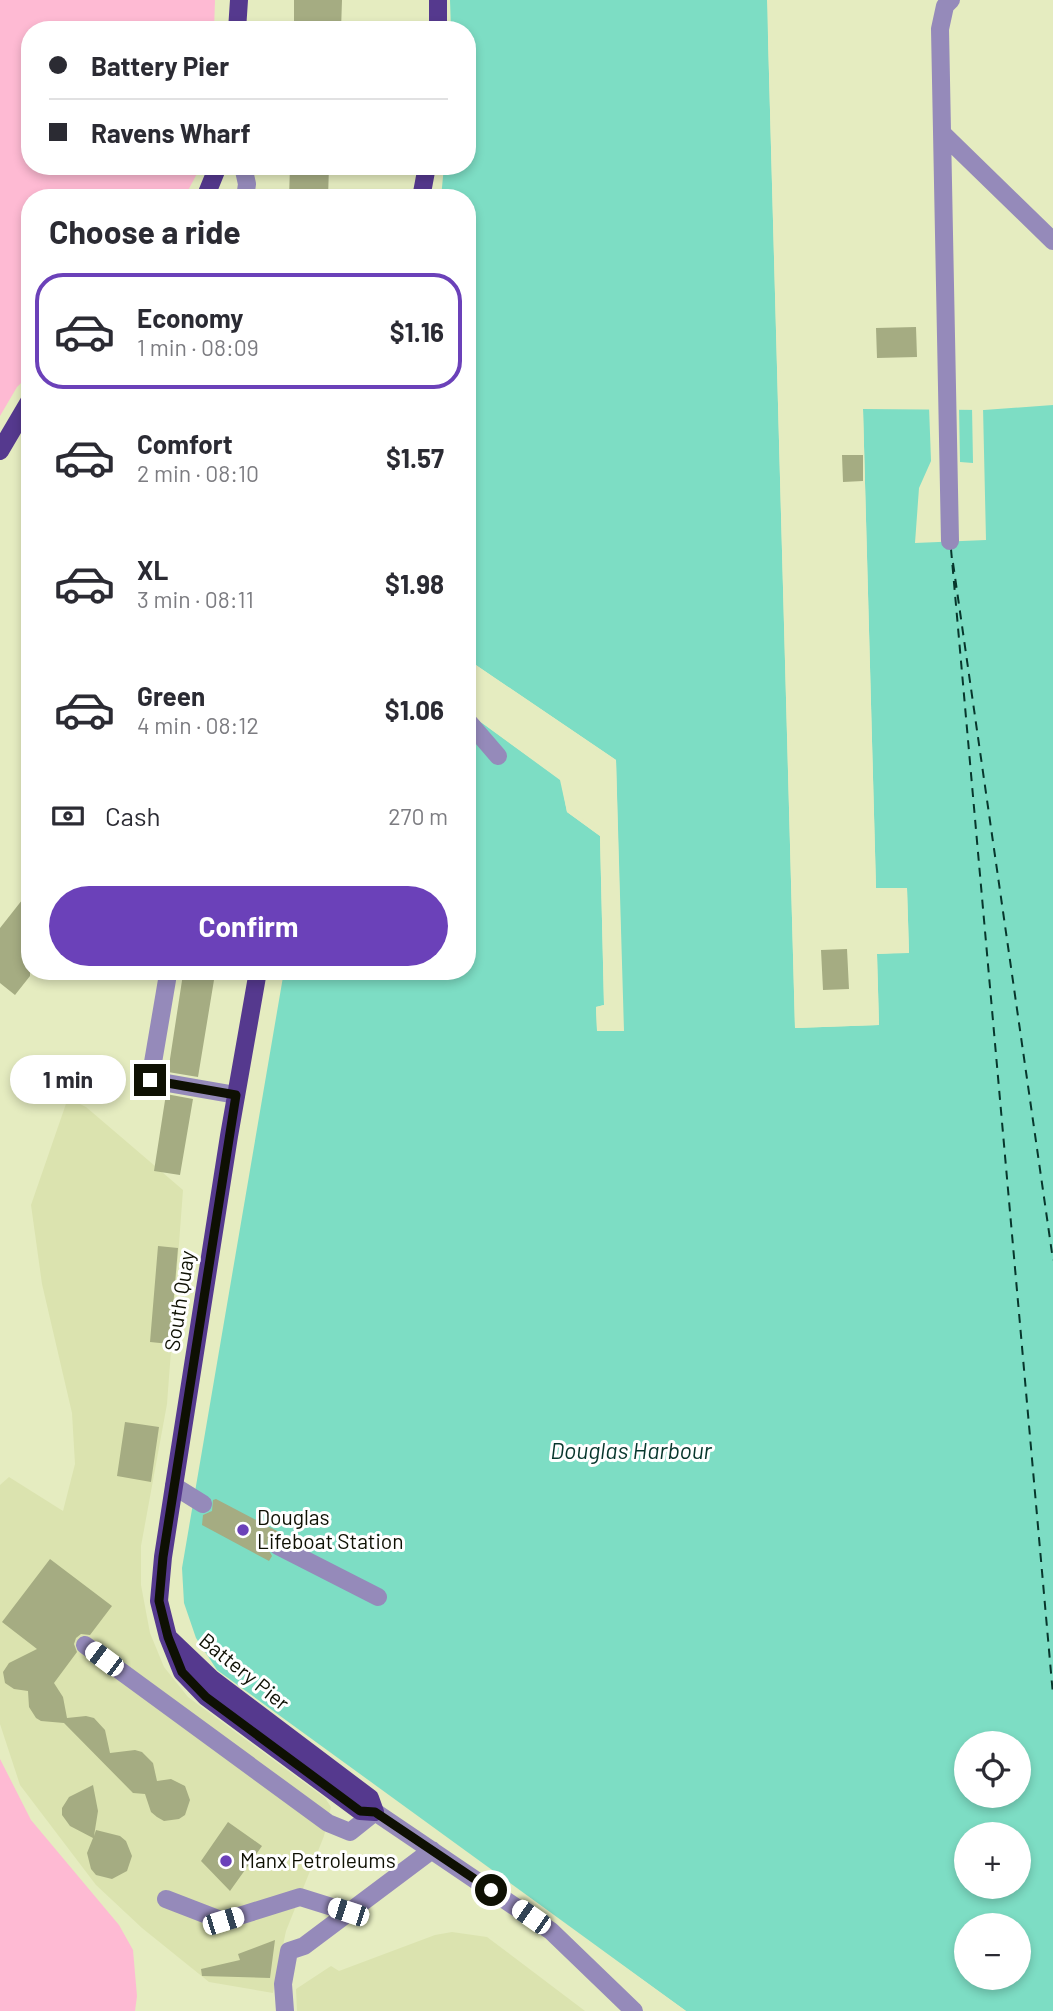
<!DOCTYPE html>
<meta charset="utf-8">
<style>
:root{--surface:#fff;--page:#f2f2f3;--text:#2b2b33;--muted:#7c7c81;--line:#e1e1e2;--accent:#6b41b9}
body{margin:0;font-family:Barlow,sans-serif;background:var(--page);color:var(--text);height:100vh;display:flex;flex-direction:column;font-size:26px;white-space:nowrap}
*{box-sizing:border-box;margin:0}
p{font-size:23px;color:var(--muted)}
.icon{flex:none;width:38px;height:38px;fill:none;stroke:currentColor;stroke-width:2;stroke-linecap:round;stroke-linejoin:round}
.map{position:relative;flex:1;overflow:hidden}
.panel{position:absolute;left:21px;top:189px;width:455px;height:791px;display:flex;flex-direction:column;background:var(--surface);border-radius:28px;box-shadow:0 4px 10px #0003}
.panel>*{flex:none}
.banner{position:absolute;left:21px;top:21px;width:455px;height:154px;border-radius:28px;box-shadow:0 4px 10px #0003;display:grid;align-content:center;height:154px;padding:0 28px;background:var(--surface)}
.buttons{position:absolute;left:954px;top:1731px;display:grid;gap:14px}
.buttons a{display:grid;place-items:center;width:77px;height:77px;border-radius:50%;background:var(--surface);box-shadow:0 4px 10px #0003;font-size:35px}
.end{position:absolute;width:32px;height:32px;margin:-16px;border:9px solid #0e1003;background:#fff;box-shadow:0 0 0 4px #fff}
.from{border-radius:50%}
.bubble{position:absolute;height:49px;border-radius:24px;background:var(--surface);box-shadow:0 4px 10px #0003;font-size:23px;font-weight:700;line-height:49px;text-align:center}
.car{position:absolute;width:21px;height:42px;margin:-21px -10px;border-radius:9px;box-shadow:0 0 5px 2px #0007;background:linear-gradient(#fff 24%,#345 0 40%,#fff 0 76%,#345 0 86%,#fff 0)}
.banner b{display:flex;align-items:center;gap:24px;height:66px;font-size:26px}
.banner b+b{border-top:2px solid var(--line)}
.banner i{width:18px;height:18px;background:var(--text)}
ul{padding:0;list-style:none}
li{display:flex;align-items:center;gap:21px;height:116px;margin:0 14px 10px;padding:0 14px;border:4px solid transparent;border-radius:28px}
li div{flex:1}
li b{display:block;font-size:26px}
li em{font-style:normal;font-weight:700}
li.current{border-color:var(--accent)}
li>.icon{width:63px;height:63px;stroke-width:1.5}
h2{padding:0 28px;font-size:32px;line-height:84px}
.pay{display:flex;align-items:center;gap:18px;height:77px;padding:0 28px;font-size:26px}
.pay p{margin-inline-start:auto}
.cta{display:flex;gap:14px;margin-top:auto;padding:14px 28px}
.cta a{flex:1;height:80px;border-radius:42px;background:var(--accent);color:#fff;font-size:28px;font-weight:700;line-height:80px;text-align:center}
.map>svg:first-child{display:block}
.built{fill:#dbe3af}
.green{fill:#febad3}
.water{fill:#7dddc4;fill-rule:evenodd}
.pier{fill:#e5ecc0}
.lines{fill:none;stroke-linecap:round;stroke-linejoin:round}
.ferry{stroke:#07362c;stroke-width:2;stroke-dasharray:9 7;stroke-linecap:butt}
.building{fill:#a5ac82}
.minor{stroke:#958aba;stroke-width:18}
.major{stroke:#55398e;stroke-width:18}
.route{stroke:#0e1003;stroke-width:9}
.poi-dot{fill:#6b41b9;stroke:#fff;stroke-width:2.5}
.labels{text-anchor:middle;stroke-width:6;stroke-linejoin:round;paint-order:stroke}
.street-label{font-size:21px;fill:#0e1003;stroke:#fff}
.poi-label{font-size:21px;fill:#0e1003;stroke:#fff;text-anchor:start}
.water-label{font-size:23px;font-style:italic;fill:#07362c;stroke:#fff}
</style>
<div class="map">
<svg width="1053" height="2011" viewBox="0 0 1053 2011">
<rect width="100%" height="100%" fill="#e5ecc0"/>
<!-- built -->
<path class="built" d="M68,1098l18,9 97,83 -16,214 -26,142v39l9,48 14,34 24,30 137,101 6,9 -7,29 -38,95 -13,62 -64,-11 -67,-54 -46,-43 -76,-100 -20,-61v-239l9,-8 54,34 12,-47 -3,-51 -30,-129 -11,-79z
M452,1932l35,5 98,74h-288l-1,-22 35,-23 8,5 96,-36z"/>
<!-- green -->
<path class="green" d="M0,0h215l-1,30h-184v136h171l-17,32h-154v176l-13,13 -17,29z
M0,1759l31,61 88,105 14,25 4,46 -2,15h-135z"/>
<!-- water -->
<path class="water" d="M450,0h317l28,1028 84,-3 -2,-71 32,-2 -2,-64h-31l-13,-479 121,1 69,-5v1606h-367l-469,-341 -21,-32 -12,-35 -2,-35 102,-597h183v-259l94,68 6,32 33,24 4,169 -8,2 1,23 26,1 -7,-271 -149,-101v-461h-26l3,-32h23v-136h-16zM966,1743h52v53h-52zM966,1834h52v52h-52zM966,1925h52v53h-52z"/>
<!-- pier -->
<path class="pier" d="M768,37h3l27,987 78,-2 -2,-70 3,-2 29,-1 -2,-58 -29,1 -3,-4 -12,-479h3l13,479h31l2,65 -32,1 2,71 -84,3z
M929,406h30l1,56 13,1 -1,-56h11l3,133 -71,3 4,-55 12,-27z
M467,659l149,101 8,271h-27l-1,-24 8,-2 -4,-169 -33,-24 -7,-32 -93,-68v-4l96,69 7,33 33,24 4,171 -1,3 -7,2 1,17h20l-7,-265 -146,-99z
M519,1891l167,120h-6l-163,-117z"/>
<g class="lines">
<!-- ferry -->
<path class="ferry" d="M951,549l102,1146
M953,563l100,697"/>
</g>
<!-- building -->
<path class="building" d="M294,0h48l-1,30h-47z
M290,166h39l-1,32h-39z
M916,327l1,30 -40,1 -1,-30z
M842,455h21v26l-20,1z
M30,890v86l-15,19 -15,-12v-55z
M847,949l2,40 -26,1 -2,-40z
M183,974l31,6 -16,97 -30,-5z
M166,1094l27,5 -13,76 -26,-4z
M158,1246l20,2 -8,96 -20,-2z
M125,1422l34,5 -8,55 -34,-6z
M216,1499l67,35 -11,2 -4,4 -1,7 5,9 -3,5 -67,-36 1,-10 9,-4 1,-11z
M50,1559l62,47 -22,29 -9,-1 -5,4 -2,6 3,8 -23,31 9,14 4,21 19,-2 8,2 11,12 5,23 25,-3 7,2 11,11 4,18 14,-2 14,7 5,14 -5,15 -6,4 -15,2 -7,-4 -6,-5 -6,-18 -12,-1 -69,-70 -23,-2 -5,-3 -7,-11 -1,-16 -14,-2 -9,-6 -2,-11 6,-9 28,-14 -35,-27z
M93,1785l5,26 -4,25 2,-6 24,6 6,5 6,15 -5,15 -15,8 -16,-4 -5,-6 -4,-16 6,-15 -23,-12 -8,-11v-7l7,-11z
M228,1822l34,24 -32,45 -29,-30z
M275,1940l-5,38 -68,-2 -1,-7 39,-9 -2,-6z"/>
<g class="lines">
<!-- minor -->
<path class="minor" d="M943,134l110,107
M243,166l4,18 -2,14
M950,541l-10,-512 5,-23 6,-6
M467,720l31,36
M167,980l-17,100 86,15
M174,1486l29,18
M278,1546l100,51
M85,1645l243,178 22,9 25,-20 176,119 83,80
M166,1899l57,22 77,-24 48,15
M285,2011l-2,-27 6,-33 15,-5 128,-96"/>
<!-- major -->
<path class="major" d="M237,30l2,-30
M438,30v-30
M205,198l13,-32
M421,198l6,-32
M0,451l30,-51
M168,1637l44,42 158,119 5,14 -15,-1 -154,-114 -24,-25 -14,-35 -9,-36 4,-44 11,-71 55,-350 29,-165"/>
</g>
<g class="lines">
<!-- route -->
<path class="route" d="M150,1080l86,15 -73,462 -4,44 9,36 14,35 24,25 154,114 15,1 116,78"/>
</g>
<!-- markers -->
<g class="poi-dot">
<circle cx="243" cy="1530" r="7"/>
<circle cx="226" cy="1861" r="7"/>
</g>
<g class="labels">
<!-- street labels -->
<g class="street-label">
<text transform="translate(180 1301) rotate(-81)" y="7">South Quay</text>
<text transform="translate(244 1672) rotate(39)" y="7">Battery Pier</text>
</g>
<!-- poi labels -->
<g class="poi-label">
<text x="257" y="1525">Douglas<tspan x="257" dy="24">Lifeboat Station</tspan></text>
<text x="240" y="1868">Manx Petroleums</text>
</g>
<!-- water labels -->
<g class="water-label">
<text x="631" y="1459">Douglas Harbour</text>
</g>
</g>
</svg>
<div class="buttons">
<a><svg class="icon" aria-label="locate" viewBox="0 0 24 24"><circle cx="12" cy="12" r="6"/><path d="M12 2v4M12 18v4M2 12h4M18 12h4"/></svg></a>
<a>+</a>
<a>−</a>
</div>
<i class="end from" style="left:491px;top:1890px"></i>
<i class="end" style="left:150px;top:1080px"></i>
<div class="bubble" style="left:10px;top:1055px;width:116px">1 min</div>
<i class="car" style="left:104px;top:1659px;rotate:307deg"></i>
<i class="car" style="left:348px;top:1912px;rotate:288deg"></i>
<i class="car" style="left:531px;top:1917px;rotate:305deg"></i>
<i class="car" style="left:223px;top:1921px;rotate:73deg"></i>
<div class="banner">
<b><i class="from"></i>Battery Pier</b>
<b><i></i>Ravens Wharf</b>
</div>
<section class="panel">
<h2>Choose a ride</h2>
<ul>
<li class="current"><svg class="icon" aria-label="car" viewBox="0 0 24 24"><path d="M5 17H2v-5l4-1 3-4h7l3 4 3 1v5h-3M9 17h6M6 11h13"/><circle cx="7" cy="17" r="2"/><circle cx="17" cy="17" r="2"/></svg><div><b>Economy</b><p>1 min · 08:09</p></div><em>$1.16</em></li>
<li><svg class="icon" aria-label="car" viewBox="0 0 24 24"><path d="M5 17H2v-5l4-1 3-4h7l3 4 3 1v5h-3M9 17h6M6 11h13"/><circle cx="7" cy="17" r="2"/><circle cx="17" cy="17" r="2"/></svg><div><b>Comfort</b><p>2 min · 08:10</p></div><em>$1.57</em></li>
<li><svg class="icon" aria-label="car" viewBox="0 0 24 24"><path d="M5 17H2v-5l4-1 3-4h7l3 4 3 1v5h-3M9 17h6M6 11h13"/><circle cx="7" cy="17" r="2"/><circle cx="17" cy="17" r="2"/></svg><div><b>XL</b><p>3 min · 08:11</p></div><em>$1.98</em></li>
<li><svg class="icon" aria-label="car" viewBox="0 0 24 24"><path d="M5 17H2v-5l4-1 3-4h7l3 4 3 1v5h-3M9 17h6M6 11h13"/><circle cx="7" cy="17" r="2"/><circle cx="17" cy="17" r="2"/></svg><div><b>Green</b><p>4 min · 08:12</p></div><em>$1.06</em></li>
</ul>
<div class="pay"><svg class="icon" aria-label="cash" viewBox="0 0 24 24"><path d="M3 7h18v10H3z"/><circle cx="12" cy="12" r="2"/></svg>Cash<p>270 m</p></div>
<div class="cta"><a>Confirm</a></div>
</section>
</div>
